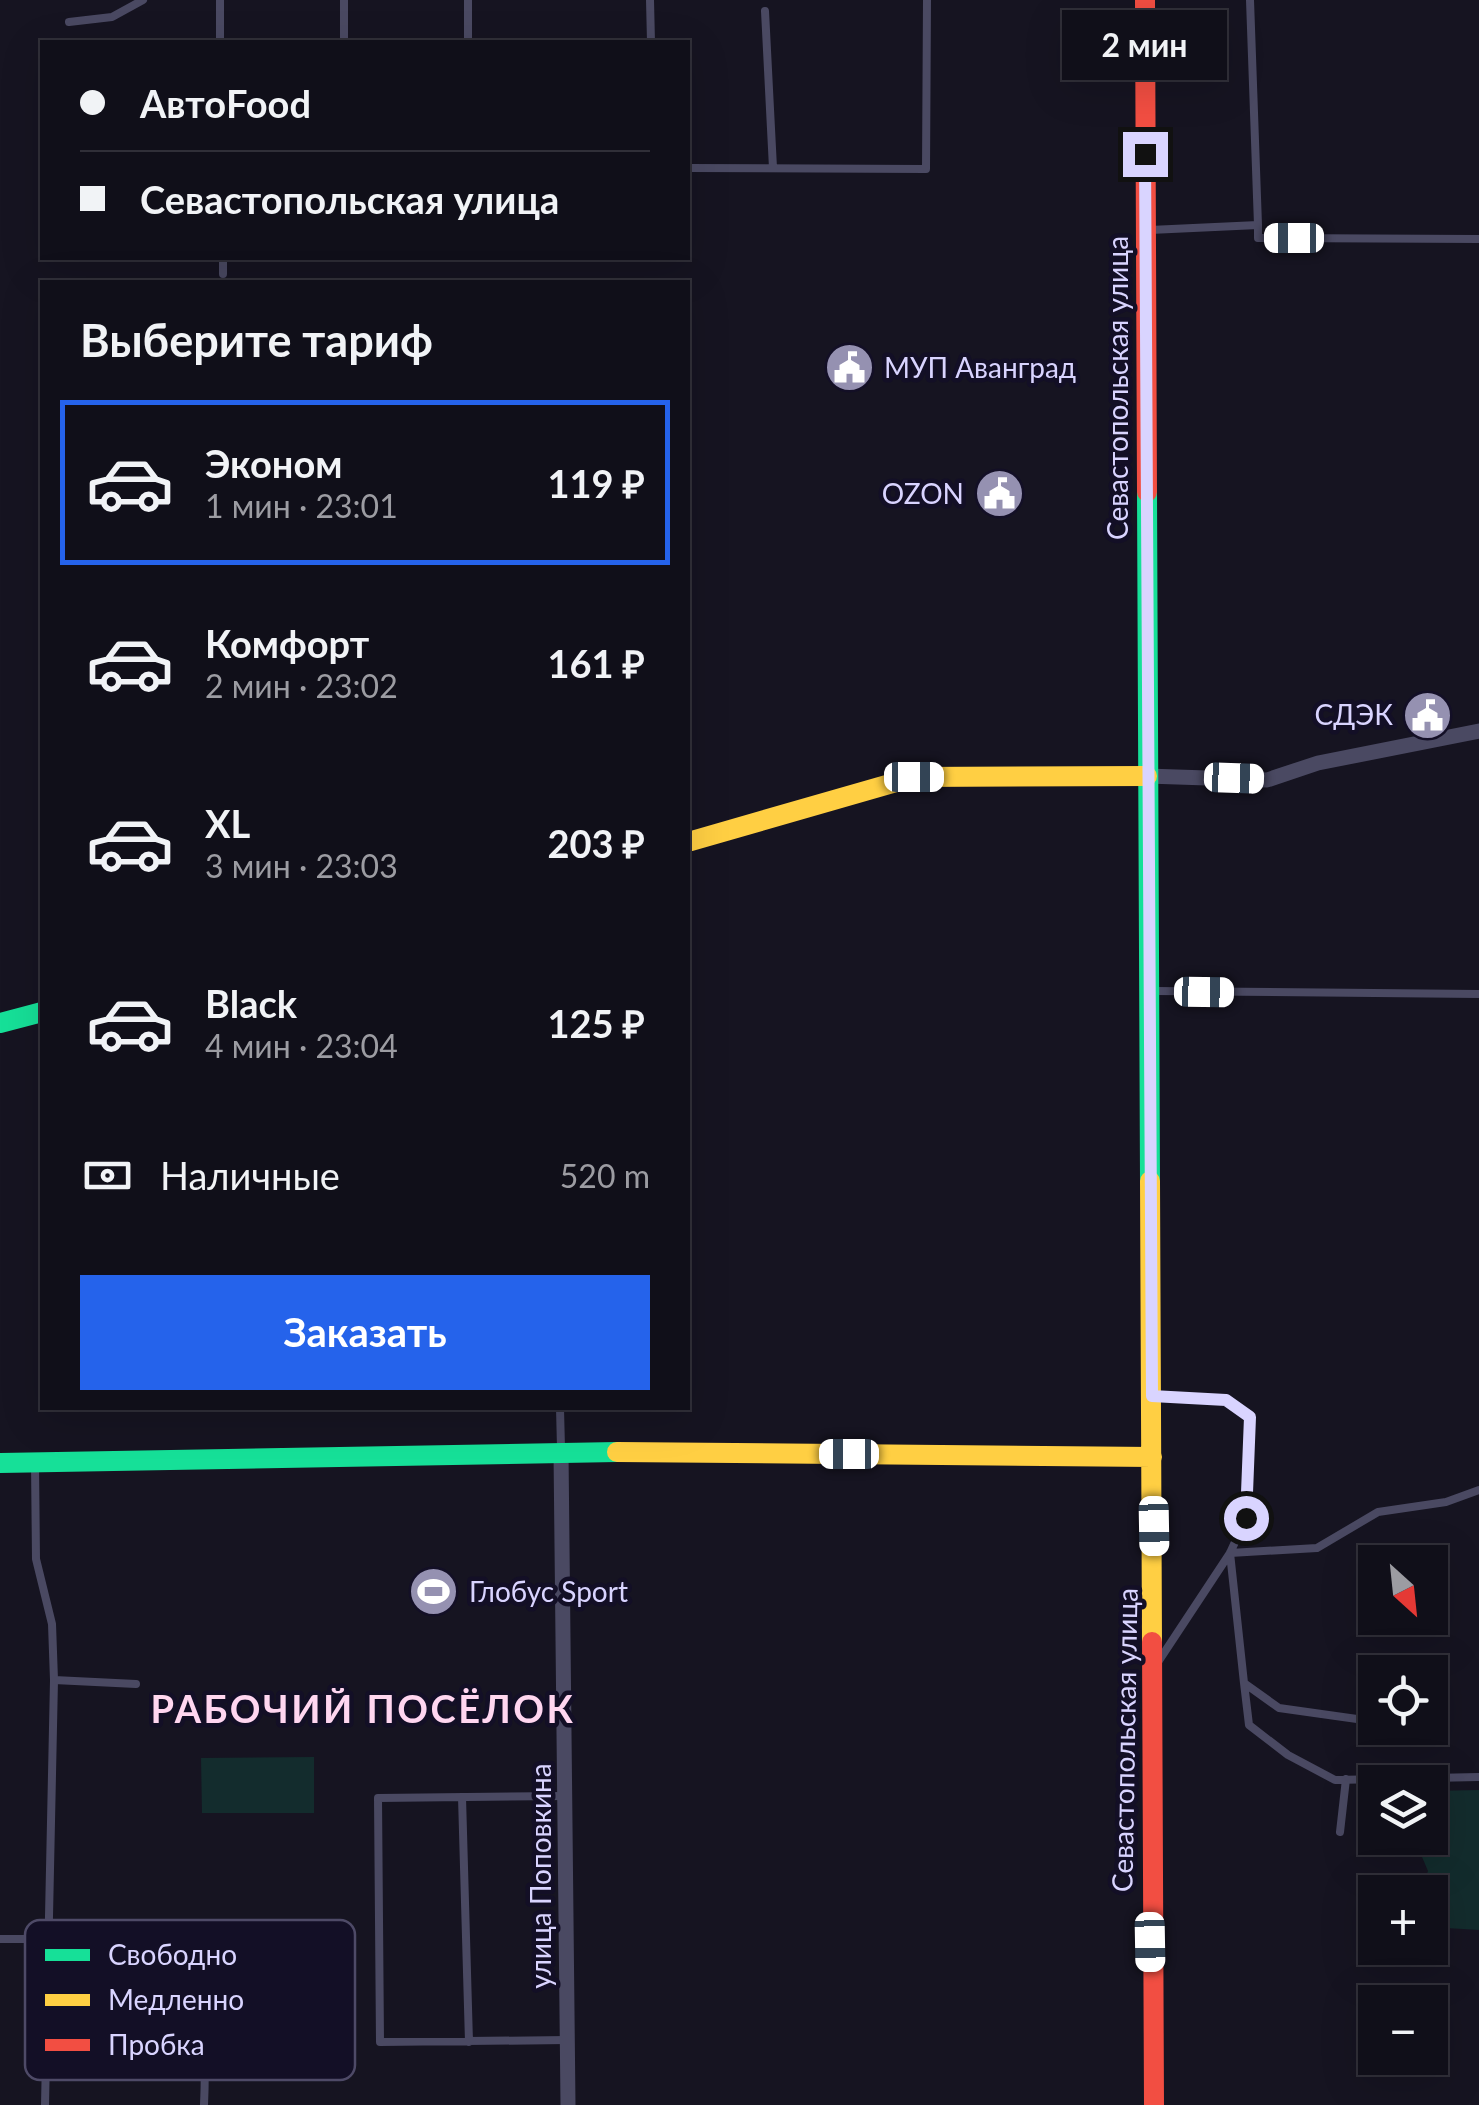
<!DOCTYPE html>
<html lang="ru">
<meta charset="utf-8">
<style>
:root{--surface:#100f19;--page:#191822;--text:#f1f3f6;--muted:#9c9ca2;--line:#302f38;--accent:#2563eb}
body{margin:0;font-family:Lato,sans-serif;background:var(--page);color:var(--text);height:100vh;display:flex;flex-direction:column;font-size:38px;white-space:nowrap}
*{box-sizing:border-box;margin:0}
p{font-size:32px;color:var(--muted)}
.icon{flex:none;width:55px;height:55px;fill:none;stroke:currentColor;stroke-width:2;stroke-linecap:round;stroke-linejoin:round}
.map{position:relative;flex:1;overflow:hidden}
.side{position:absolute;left:40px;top:280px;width:650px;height:1130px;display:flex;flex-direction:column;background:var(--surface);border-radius:0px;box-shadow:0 10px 40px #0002,0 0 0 2px var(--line)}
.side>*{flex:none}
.top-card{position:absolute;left:40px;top:40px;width:650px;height:220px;border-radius:0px;box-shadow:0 10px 40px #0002,0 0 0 2px var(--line);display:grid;align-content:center;height:220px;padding:0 40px;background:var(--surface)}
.needle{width:65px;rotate:153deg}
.buttons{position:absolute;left:1358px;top:1545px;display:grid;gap:20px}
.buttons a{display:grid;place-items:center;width:90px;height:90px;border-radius:0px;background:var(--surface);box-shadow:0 10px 40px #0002,0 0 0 2px var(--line);font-size:50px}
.end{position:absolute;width:45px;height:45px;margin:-22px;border:12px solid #d9d4ff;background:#111;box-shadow:0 0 0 5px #111}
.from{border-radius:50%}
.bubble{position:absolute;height:70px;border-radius:0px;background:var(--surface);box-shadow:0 10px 40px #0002,0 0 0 2px var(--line);font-size:32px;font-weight:700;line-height:70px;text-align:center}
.car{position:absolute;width:30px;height:60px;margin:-30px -15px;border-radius:12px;box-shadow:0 0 8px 2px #0007;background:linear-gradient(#fff 24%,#345 0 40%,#fff 0 76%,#345 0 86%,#fff 0)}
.top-card b{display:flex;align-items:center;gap:35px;height:95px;font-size:38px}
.top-card b+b{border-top:2px solid var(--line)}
.top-card i{width:25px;height:25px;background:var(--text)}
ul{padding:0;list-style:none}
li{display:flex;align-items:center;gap:30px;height:165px;margin:0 20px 15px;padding:0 20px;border:5px solid transparent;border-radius:0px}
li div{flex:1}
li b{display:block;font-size:38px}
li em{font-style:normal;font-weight:700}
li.on{border-color:var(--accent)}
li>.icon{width:90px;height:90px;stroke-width:1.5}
h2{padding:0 40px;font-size:45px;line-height:120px}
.pay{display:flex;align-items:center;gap:25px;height:110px;padding:0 40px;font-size:38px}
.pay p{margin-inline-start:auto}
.primary-button{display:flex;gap:20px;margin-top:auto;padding:20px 40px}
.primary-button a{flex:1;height:115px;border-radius:0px;background:var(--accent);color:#fff;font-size:40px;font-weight:700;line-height:115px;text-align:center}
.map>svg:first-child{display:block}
.green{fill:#132c2d}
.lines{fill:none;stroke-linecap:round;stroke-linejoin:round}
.lane{stroke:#4a4962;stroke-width:8}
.street{stroke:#4a4962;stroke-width:15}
.fast{stroke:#16e098;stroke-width:20}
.slow{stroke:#ffcf43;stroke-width:20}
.jam{stroke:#f24e42;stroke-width:20}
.route{stroke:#d9d4ff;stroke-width:12}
.labels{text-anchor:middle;stroke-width:9;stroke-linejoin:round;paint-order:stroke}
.poi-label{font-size:28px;fill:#d9d4ff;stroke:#130f26;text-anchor:start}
.street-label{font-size:28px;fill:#d9d4ff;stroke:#130f26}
.district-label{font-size:38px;font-weight:bold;letter-spacing:2.5px;fill:#ffd6f0;stroke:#130f26}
.key{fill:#130f26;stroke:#4e4a67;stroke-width:2.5}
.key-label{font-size:28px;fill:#d9d4ff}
</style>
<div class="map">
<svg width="1479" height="2105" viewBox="0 0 1479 2105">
<rect width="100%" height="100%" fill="#161421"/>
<!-- green -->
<path class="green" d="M314,1757v56h-112l-1,-55z
M1479,1790v140l-49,-3v-35h-9l7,-21 -14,-33h16v-47z"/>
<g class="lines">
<!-- lane -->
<path class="lane" d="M220,0v42
M344,0v42
M468,0v42
M650,0l1,42
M765,11l8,157
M69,22l43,-5 31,-17
M688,168l238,1 1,-169
M1258,225v13l221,1
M1150,230l108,-5 -8,-225
M223,258v16
M1154,991l325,3
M1155,1396l71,3 24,18 -4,101 -16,35 -72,109
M560,1408l1,40
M35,1463l1,96 16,65 2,56 -9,425
M54,1680l82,4
M1244,1683l5,42 39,30 47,25 144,-3
M1357,1719l-78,-11 -35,-25 -14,-130 87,-5 61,-36 68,-10 33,-12
M565,1796l-187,2 2,244 187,-2
M462,1797l7,245
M1340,1832l6,-53
M0,1939h52
M50,1988l132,33c27,22 23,53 22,84"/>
<!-- street -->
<path class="street" d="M1147,776l120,4 51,-17 161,-32
M561,1452l7,653"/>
<!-- fast -->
<path class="fast" d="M1147,492l3,689
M0,1023l42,-11
M0,1463l617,-11"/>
<!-- slow -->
<path class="slow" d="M688,842l226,-65 233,-1
M1150,1181l2,461
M617,1452l535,5"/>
<!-- jam -->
<path class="jam" d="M1145,0l2,492
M1152,1642l2,463"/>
</g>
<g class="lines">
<!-- route -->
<path class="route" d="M1145,154l7,1242 74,4 24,17 -4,101"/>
</g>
<!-- icons -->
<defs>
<symbol id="civic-disc" viewBox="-11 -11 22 22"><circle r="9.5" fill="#9591b1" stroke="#130f26"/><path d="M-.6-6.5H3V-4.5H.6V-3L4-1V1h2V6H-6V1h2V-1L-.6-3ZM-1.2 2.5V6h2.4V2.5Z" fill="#fff"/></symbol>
<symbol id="stadium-disc" viewBox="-11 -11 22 22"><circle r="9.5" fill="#9591b1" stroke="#130f26"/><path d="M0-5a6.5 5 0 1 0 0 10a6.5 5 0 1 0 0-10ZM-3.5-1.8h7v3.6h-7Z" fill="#fff"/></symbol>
</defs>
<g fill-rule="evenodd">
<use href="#civic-disc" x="822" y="340" width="55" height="55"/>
<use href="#civic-disc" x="972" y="466" width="55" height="55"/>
<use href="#civic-disc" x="1400" y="688" width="55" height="55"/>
<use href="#stadium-disc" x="406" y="1564" width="55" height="55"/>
</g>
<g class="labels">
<!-- poi labels -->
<g class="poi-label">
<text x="884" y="378">МУП Аванград</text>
<text x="964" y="504" text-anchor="end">OZON</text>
<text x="1393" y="725" text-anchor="end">СДЭК</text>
<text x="469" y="1602">Глобус Sport</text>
</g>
<!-- street labels -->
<g class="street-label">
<text transform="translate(1118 388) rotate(-90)" y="10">Севастопольская улица</text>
<text transform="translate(1125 1740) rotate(-89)" y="10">Севастопольская улица</text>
<text transform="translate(541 1876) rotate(-90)" y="10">улица Поповкина</text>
</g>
<!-- district labels -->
<g class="district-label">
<text x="363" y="1723">РАБОЧИЙ ПОСЁЛОК</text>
</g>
</g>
<!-- legend -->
<rect x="25" y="1920" width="330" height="160" rx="15" class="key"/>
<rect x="45" y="1949" width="45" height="12" fill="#16e098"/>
<rect x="45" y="1994" width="45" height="12" fill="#ffcf43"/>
<rect x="45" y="2039" width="45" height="12" fill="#f24e42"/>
<g class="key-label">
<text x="108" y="1965">Свободно</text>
<text x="108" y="2010">Медленно</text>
<text x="108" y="2055">Пробка</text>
</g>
</svg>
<div class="buttons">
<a><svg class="needle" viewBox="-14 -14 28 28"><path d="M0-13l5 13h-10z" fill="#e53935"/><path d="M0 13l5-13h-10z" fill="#9c9ca2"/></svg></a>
<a><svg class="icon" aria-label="locate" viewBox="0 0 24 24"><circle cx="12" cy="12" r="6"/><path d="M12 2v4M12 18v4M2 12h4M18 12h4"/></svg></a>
<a><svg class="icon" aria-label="layers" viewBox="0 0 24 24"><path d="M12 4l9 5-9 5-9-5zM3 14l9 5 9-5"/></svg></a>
<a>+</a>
<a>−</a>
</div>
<i class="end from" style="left:1246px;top:1518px"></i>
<i class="end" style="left:1145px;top:154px"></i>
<div class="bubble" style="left:1062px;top:10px;width:165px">2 мин</div>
<i class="car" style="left:1294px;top:238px;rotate:270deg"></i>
<i class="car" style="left:914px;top:777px;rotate:90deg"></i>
<i class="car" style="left:1234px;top:778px;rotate:92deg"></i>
<i class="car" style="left:1204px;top:992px;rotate:91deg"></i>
<i class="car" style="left:849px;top:1454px;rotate:270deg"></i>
<i class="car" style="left:1154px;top:1526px;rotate:179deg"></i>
<i class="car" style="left:1150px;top:1942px;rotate:179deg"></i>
<div class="top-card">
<b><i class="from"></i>АвтоFood</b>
<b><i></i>Севастопольская улица</b>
</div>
<section class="side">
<h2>Выберите тариф</h2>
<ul>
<li class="on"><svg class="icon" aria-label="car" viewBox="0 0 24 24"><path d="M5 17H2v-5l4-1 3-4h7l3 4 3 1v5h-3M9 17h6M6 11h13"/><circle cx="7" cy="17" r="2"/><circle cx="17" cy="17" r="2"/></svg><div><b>Эконом</b><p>1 мин · 23:01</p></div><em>119 ₽</em></li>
<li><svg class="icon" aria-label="car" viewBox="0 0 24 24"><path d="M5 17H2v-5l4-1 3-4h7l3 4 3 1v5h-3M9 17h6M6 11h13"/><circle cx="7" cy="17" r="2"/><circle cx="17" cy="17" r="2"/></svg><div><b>Комфорт</b><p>2 мин · 23:02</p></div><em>161 ₽</em></li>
<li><svg class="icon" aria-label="car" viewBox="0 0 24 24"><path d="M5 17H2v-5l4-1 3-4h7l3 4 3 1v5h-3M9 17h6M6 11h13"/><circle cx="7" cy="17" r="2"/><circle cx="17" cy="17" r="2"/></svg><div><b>XL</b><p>3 мин · 23:03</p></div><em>203 ₽</em></li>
<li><svg class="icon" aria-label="car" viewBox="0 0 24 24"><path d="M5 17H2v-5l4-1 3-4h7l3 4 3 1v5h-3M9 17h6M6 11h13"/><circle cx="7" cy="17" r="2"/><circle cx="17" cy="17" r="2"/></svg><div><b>Black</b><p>4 мин · 23:04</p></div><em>125 ₽</em></li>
</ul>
<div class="pay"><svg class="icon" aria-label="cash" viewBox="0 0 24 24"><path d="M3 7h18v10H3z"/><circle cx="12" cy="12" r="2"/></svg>Наличные<p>520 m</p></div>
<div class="primary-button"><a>Заказать</a></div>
</section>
</div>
